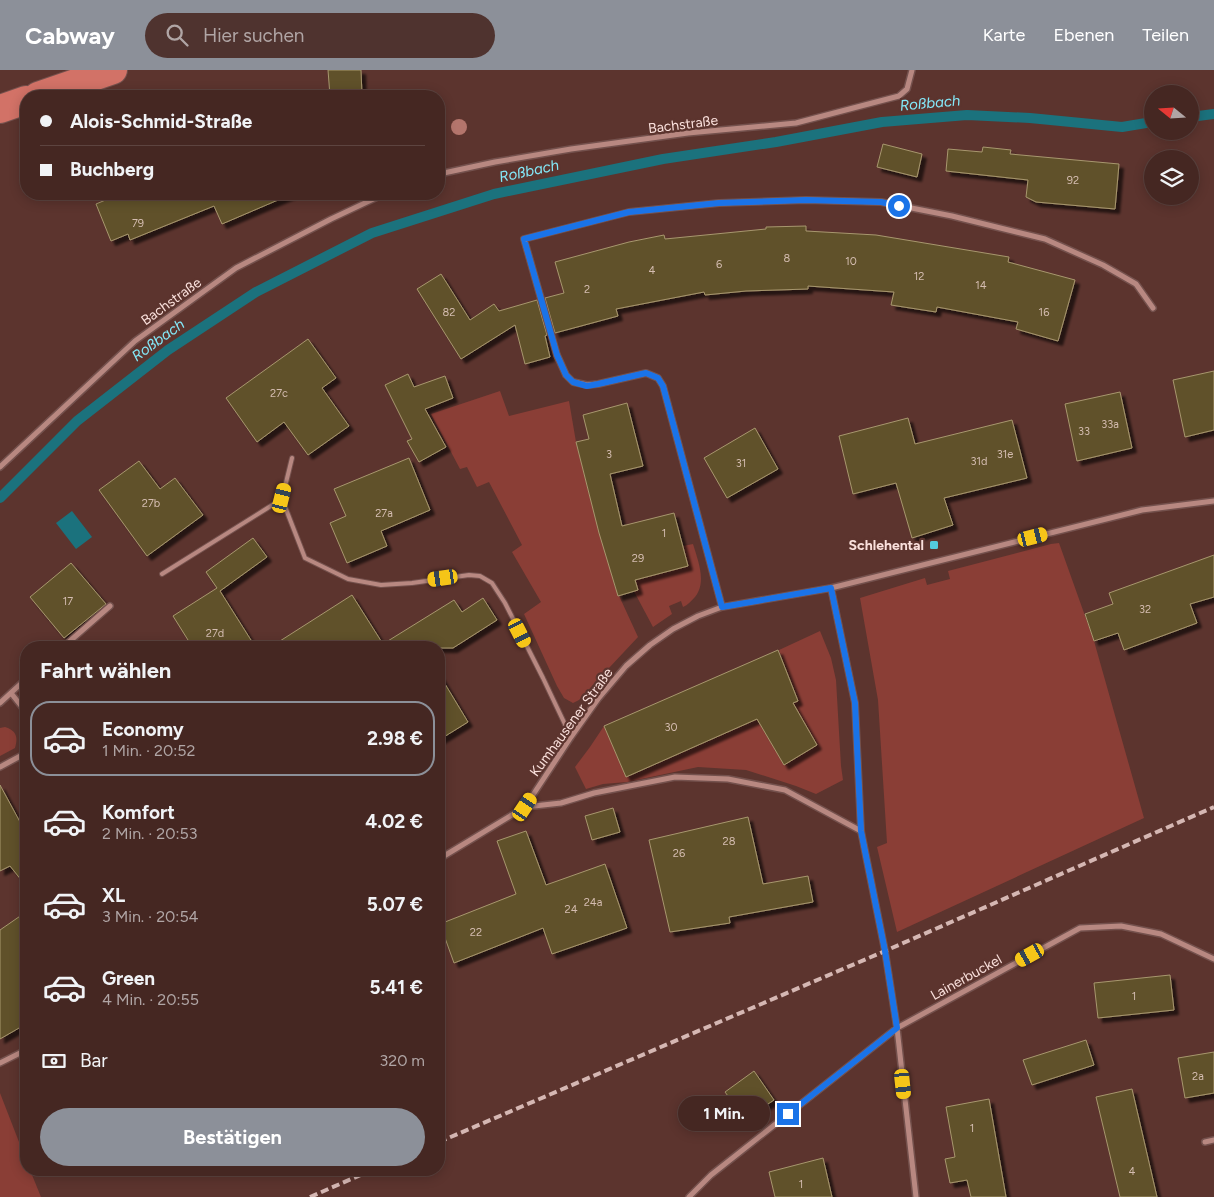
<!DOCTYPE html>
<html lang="de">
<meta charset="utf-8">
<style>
:root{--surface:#452722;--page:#4f332f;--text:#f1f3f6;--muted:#b0a5a5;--line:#5d4440;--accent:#8c9099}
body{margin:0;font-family:Figtree,sans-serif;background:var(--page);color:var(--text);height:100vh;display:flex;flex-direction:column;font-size:19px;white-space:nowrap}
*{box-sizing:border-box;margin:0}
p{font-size:16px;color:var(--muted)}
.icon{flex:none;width:28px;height:28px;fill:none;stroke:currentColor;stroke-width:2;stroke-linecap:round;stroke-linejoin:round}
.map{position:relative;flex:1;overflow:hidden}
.sheet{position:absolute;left:20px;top:571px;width:425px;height:535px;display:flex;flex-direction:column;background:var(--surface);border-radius:20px;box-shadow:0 2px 12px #0003,0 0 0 1px var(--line)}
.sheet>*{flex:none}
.banner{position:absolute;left:20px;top:20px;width:425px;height:110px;border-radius:20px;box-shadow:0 2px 12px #0003,0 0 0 1px var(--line);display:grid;align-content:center;height:110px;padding:0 20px;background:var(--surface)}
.needle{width:32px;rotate:288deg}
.tools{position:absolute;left:1144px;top:15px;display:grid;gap:10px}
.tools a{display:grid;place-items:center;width:55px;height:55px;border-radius:50%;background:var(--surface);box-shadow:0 2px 12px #0003,0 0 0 1px var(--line);font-size:25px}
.end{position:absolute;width:22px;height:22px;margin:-11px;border:6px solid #1a73e8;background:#fff;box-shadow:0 0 0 2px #fff}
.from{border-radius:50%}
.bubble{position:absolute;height:35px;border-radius:18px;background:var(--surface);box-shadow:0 2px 12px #0003,0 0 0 1px var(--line);font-size:16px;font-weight:700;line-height:35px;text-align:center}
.car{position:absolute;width:15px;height:30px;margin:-15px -8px;border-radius:6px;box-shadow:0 0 4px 1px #0007;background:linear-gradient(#f5c518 24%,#345 0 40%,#f5c518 0 76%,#345 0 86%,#f5c518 0)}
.banner b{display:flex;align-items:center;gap:18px;height:48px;font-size:19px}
.banner b+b{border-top:1px solid var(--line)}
.banner i{width:12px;height:12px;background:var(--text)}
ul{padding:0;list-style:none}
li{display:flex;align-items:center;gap:15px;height:75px;margin:0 10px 8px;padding:0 10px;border:2px solid transparent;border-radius:20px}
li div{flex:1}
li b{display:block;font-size:19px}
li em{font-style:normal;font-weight:700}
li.active{border-color:var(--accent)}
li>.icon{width:45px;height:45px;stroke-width:1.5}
h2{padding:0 20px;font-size:22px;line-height:60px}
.pay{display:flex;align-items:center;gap:12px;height:55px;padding:0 20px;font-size:19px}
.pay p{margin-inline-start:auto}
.cta{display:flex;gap:10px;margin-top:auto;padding:10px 20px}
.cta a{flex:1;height:58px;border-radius:30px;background:var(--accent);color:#fff;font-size:20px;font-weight:700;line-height:58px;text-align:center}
header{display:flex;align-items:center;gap:30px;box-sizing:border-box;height:70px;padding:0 25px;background:var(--accent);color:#fff}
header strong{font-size:24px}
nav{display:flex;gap:28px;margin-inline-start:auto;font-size:18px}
.search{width:350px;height:45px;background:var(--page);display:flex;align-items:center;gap:12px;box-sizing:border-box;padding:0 18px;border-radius:28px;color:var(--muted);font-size:19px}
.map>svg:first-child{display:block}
.green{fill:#8a3e36}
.water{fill:#1b727d}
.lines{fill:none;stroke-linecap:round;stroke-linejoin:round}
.stream{stroke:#1b727d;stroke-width:10}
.building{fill:#61512a;stroke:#a7976e;filter:url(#shadow)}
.service-casing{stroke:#74514d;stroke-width:6}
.minor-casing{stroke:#74514d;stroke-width:8}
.primary-casing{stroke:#74514d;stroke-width:30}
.service{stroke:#b88881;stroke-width:4}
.minor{stroke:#b88881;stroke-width:5}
.primary{stroke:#d27267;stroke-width:28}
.rail{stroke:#d5b7b3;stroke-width:4;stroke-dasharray:8 4;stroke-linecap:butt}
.tree{fill:#b4756c}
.route{stroke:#1a73e8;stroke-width:6}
.poi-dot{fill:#53cadc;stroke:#5c342e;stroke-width:2}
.labels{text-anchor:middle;stroke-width:4.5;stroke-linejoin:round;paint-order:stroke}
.number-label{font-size:11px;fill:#d4bcb0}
.street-label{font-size:14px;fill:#fae0dc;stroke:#5c342e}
.poi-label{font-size:14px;font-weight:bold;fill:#fae0dc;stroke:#5c342e;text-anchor:end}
.water-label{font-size:15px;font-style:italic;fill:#84e9f9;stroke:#5c342e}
</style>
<header>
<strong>Cabway</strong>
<div class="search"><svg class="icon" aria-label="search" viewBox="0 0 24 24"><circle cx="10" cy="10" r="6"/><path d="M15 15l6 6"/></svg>Hier suchen</div>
<nav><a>Karte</a><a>Ebenen</a><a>Teilen</a></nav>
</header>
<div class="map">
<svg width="1214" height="1127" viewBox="0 0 1214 1127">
<defs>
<filter id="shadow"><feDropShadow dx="4.5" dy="4.5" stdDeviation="1" flood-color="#0009"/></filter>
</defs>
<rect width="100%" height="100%" fill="#5c342e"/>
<!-- green -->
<path class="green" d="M500,321l9,25 60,-15 7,41 23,89 13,44 3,12 23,50 -59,63 -6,3 -9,-5 -7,-12 -33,-72 17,-12 -29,-50 10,-7 -33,-63 -12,5 -10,-20 -7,2 -29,-55z
M1059,473l35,98 50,177 -247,114 -20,-85 10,-4 -9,-143 -18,-102 65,-20 2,7 23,-6 -2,-8 103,-27z
M693,474c5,17 14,38 2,53 -4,4 -7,8 -12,10l-2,-6 -12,5 3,8 -19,13 -24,-45 59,-16 -5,-20z
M820,561l11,27 5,22 5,86 2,14 -27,14 -20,-8 -50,-16 -48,-3 -71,15 -24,2 -17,5 -11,-22 15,-20 14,-21 23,51 171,-76 -19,-51z
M5,657c12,4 13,10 10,21l-15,8v-28z
M0,1023l26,67v10h4l11,27h-41z"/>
<!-- water -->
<path class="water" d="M72,441l20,26 -16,12 -20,-26z"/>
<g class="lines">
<!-- stream -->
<path class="stream" d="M1190,47l24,-3
M0,428l77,-77 91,-71 88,-58 116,-59 122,-39 169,-35 113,-17 106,-20 85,-7 63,3 92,9 30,-5"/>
</g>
<!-- building -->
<path class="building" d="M328,0h33l1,26h-32z
M883,74l39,10 -5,23 -40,-10z
M983,77l28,3 -1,4 109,10 -4,45 -79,-7 -10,-5 2,-17 -82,-9 2,-22 34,3z
M120,124h172l-70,30 -8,-18 -84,34 -2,-6 -17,7 -15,-37z
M806,156v5l70,4 133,22 -1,5 67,18 -17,61 -42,-12 2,-7 -81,-15 -1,5 -45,-7 3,-13 -86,-6v3l-62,2 -41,4 -1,-3 -88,17 2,7 -63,17 -10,-35 19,-5 -9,-31 74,-20 35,-7 1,4 101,-10v-2z
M441,204l29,46 24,-16 5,7 38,-11 10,35 -2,1 5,21 -25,7 -10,-39 -54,34 -44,-70z
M308,269l28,39 -14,10 27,38 -41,29 -24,-33 -27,20 -31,-44z
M1214,301v59l-29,7 -12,-57z
M408,304l6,13 31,-11 8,22 -28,11 21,38 -27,15 -12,-21 5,-2 -27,-54z
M1120,322l12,56 -55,13 -12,-57z
M627,333l16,63 -33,8 12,52 52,-13 14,53 -53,14 3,10 -20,6 -19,-63 -23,-91 13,-3 -6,-24z
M908,348l7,26 97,-24 15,58 -83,20 9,27 -41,13 -16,-55 -43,11 -14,-58z
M755,358l23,41 -51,29 -23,-40z
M409,388l21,52 -49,21 6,15 -40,17 -17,-40 16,-7 -12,-27z
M139,391l21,28 15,-11 28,37 -56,41 -48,-66z
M253,468l14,19 -47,34 36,57h-63l-20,-32 44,-28 -11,-16z
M1214,485v42l-24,7 7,19 -73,27 -6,-17 -24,8 -9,-27 28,-10 -4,-11z
M71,493l35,41 -42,34 -34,-41z
M352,525l31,49 71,-44 8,12 21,-14 14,22 -44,28h-184z
M778,580l20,51 -5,2 24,42 -33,20 -27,-46 -131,58 -22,-51z
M439,604l29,48 -29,18z
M0,715l26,48v53l-16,-20 -10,5z
M613,738l7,24 -28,8 -7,-24z
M748,747l15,67 45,-8 5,26 -84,15 1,6 -60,9 -21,-92z
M526,761l20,54 59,-21 22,64 -75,26 -9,-26 -89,35 -14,-39 76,-30 -19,-53z
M26,842v112l-26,15v-109z
M1170,905l4,35 -76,8 -4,-35z
M1086,970l8,25 -62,20 -9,-25z
M1214,982v41l-29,5 -7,-40z
M754,1001l20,29 -29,19 -20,-27z
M1132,1019l25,108h-37l-24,-100z
M989,1029l17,98h-35l-4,-17 -17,3 -5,-24 10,-2 -9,-50z
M823,1088l9,39h-57l-6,-25z"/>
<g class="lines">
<defs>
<path id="service" d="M292,388l-10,41 23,59 43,21 33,6 31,-2 57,-8 11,1 12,7 13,20 38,75 28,59
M162,504l120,-75"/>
<path id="minor" d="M439,104l56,-12 76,-13 117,-16 108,-10 103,-27 8,-7 5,-19
M0,397l135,-126 101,-73 95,-49 53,-25
M831,518l24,115 6,128 24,120 12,77 19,169
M722,537l-59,-221 -5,-8 -12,-5 -48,11 -11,1 -14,-3 -7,-7 -9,-20 -33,-116 105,-27 90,-9 87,-3 75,2 71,14 93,23 58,26 33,19 17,24
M62,578l48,-42
M11,623l15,19
M0,633l26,-24
M0,697l26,-14
M525,737l36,-4 33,-10 81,-16 53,2 57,11 76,41
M439,789l86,-52 46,-70 27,-38 28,-33 24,-21 23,-16 25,-13 24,-9 109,-19 311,-78 72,-9
M0,993l26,-13
M1205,1072l9,-2
M689,1127l22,-22 186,-147 183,-100 41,-2 40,8 53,25"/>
<path id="primary" d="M38,26l75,-26
M0,39l26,-9"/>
</defs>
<!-- service casing -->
<use href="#service" class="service-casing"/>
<!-- minor casing -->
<use href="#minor" class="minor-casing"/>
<!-- primary casing -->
<use href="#primary" class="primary-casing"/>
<!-- service -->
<use href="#service" class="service"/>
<!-- minor -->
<use href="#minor" class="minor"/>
<!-- primary -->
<use href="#primary" class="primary"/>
<!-- rail -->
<path class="rail" d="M439,1072l446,-191 329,-144
M310,1127l62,-27"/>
</g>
<!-- trees -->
<circle class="tree" cx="459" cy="57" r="8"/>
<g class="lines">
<!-- route -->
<path class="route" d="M788,1044l109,-86 -12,-77 -24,-120 -6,-128 -24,-115 -109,19 -59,-221 -5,-8 -12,-5 -48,11 -11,2 -14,-4 -7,-7 -9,-20 -33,-116 105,-27 90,-9 87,-3 75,2 18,4"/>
</g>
<!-- markers -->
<rect class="poi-dot" x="929" y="470" width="10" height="10" rx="2.5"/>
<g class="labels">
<!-- number labels -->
<g class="number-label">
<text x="1073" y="114">92</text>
<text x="138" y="157">79</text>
<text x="787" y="192">8</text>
<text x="851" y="195">10</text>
<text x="719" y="198">6</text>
<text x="652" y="204">4</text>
<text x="919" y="210">12</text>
<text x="981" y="219">14</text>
<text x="587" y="223">2</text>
<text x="449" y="246">82</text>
<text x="1044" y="246">16</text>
<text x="279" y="327">27c</text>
<text x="1110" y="358">33a</text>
<text x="1084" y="365">33</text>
<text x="609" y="388">3</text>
<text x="1005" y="388">31e</text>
<text x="979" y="395">31d</text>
<text x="741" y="397">31</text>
<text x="151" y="437">27b</text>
<text x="384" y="447">27a</text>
<text x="664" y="467">1</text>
<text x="638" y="492">29</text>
<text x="68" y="535">17</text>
<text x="1145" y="543">32</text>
<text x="215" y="567">27d</text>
<text x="671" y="661">30</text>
<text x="729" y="775">28</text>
<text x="679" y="787">26</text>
<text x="593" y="836">24a</text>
<text x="571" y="843">24</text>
<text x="476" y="866">22</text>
<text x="1134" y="930">1</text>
<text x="1198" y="1010">2a</text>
<text x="972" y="1062">1</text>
<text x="1132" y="1105">4</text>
<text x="801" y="1118">1</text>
</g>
<!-- street labels -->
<g class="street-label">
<text transform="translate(683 54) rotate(-7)" y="5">Bachstraße</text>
<text transform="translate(171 231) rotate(-36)" y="5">Bachstraße</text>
<text transform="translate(571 652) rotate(-54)" y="5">Kumhausener Straße</text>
<text transform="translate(966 907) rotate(-29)" y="5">Lainerbuckel</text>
</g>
<!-- poi labels -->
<g class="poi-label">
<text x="924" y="480">Schlehental</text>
</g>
<!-- water labels -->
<g class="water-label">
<text transform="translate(930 33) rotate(-5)" y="5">Roßbach</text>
<text transform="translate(529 101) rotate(-12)" y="5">Roßbach</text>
<text transform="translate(158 270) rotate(-36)" y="5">Roßbach</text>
</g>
</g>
</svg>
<div class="tools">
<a><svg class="needle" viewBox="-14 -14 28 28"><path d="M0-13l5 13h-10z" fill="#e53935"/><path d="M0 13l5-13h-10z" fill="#b0a5a5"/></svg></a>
<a><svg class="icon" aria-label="layers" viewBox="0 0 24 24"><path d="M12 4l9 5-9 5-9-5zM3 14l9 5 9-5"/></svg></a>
</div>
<i class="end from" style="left:899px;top:136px"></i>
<i class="end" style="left:788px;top:1044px"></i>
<div class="bubble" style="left:678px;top:1026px;width:92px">1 Min.</div>
<i class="car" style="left:282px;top:428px;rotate:14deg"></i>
<i class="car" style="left:1033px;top:467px;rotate:76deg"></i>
<i class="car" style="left:443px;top:508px;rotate:262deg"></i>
<i class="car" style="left:520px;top:563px;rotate:153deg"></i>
<i class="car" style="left:525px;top:737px;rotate:34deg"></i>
<i class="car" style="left:1030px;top:885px;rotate:241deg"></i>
<i class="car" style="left:903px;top:1014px;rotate:174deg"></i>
<div class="banner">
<b><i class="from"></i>Alois-Schmid-Straße</b>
<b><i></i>Buchberg</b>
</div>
<section class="sheet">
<h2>Fahrt wählen</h2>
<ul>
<li class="active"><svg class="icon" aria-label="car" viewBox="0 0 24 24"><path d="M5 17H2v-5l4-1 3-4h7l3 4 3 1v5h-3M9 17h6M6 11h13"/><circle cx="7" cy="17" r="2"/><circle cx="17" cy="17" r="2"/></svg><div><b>Economy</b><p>1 Min. · 20:52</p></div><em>2.98 €</em></li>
<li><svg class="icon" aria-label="car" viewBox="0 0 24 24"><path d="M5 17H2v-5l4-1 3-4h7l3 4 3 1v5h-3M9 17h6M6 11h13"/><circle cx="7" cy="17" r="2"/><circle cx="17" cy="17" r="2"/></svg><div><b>Komfort</b><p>2 Min. · 20:53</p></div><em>4.02 €</em></li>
<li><svg class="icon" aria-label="car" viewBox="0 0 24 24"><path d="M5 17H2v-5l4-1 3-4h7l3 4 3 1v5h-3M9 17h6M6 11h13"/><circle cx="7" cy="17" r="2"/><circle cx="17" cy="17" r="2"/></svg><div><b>XL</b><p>3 Min. · 20:54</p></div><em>5.07 €</em></li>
<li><svg class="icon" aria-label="car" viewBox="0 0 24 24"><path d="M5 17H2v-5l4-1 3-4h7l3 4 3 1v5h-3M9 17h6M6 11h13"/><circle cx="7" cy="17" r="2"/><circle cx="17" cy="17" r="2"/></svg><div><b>Green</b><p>4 Min. · 20:55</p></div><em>5.41 €</em></li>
</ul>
<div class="pay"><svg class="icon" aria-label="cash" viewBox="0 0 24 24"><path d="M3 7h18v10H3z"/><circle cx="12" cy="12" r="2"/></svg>Bar<p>320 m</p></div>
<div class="cta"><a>Bestätigen</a></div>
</section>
</div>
